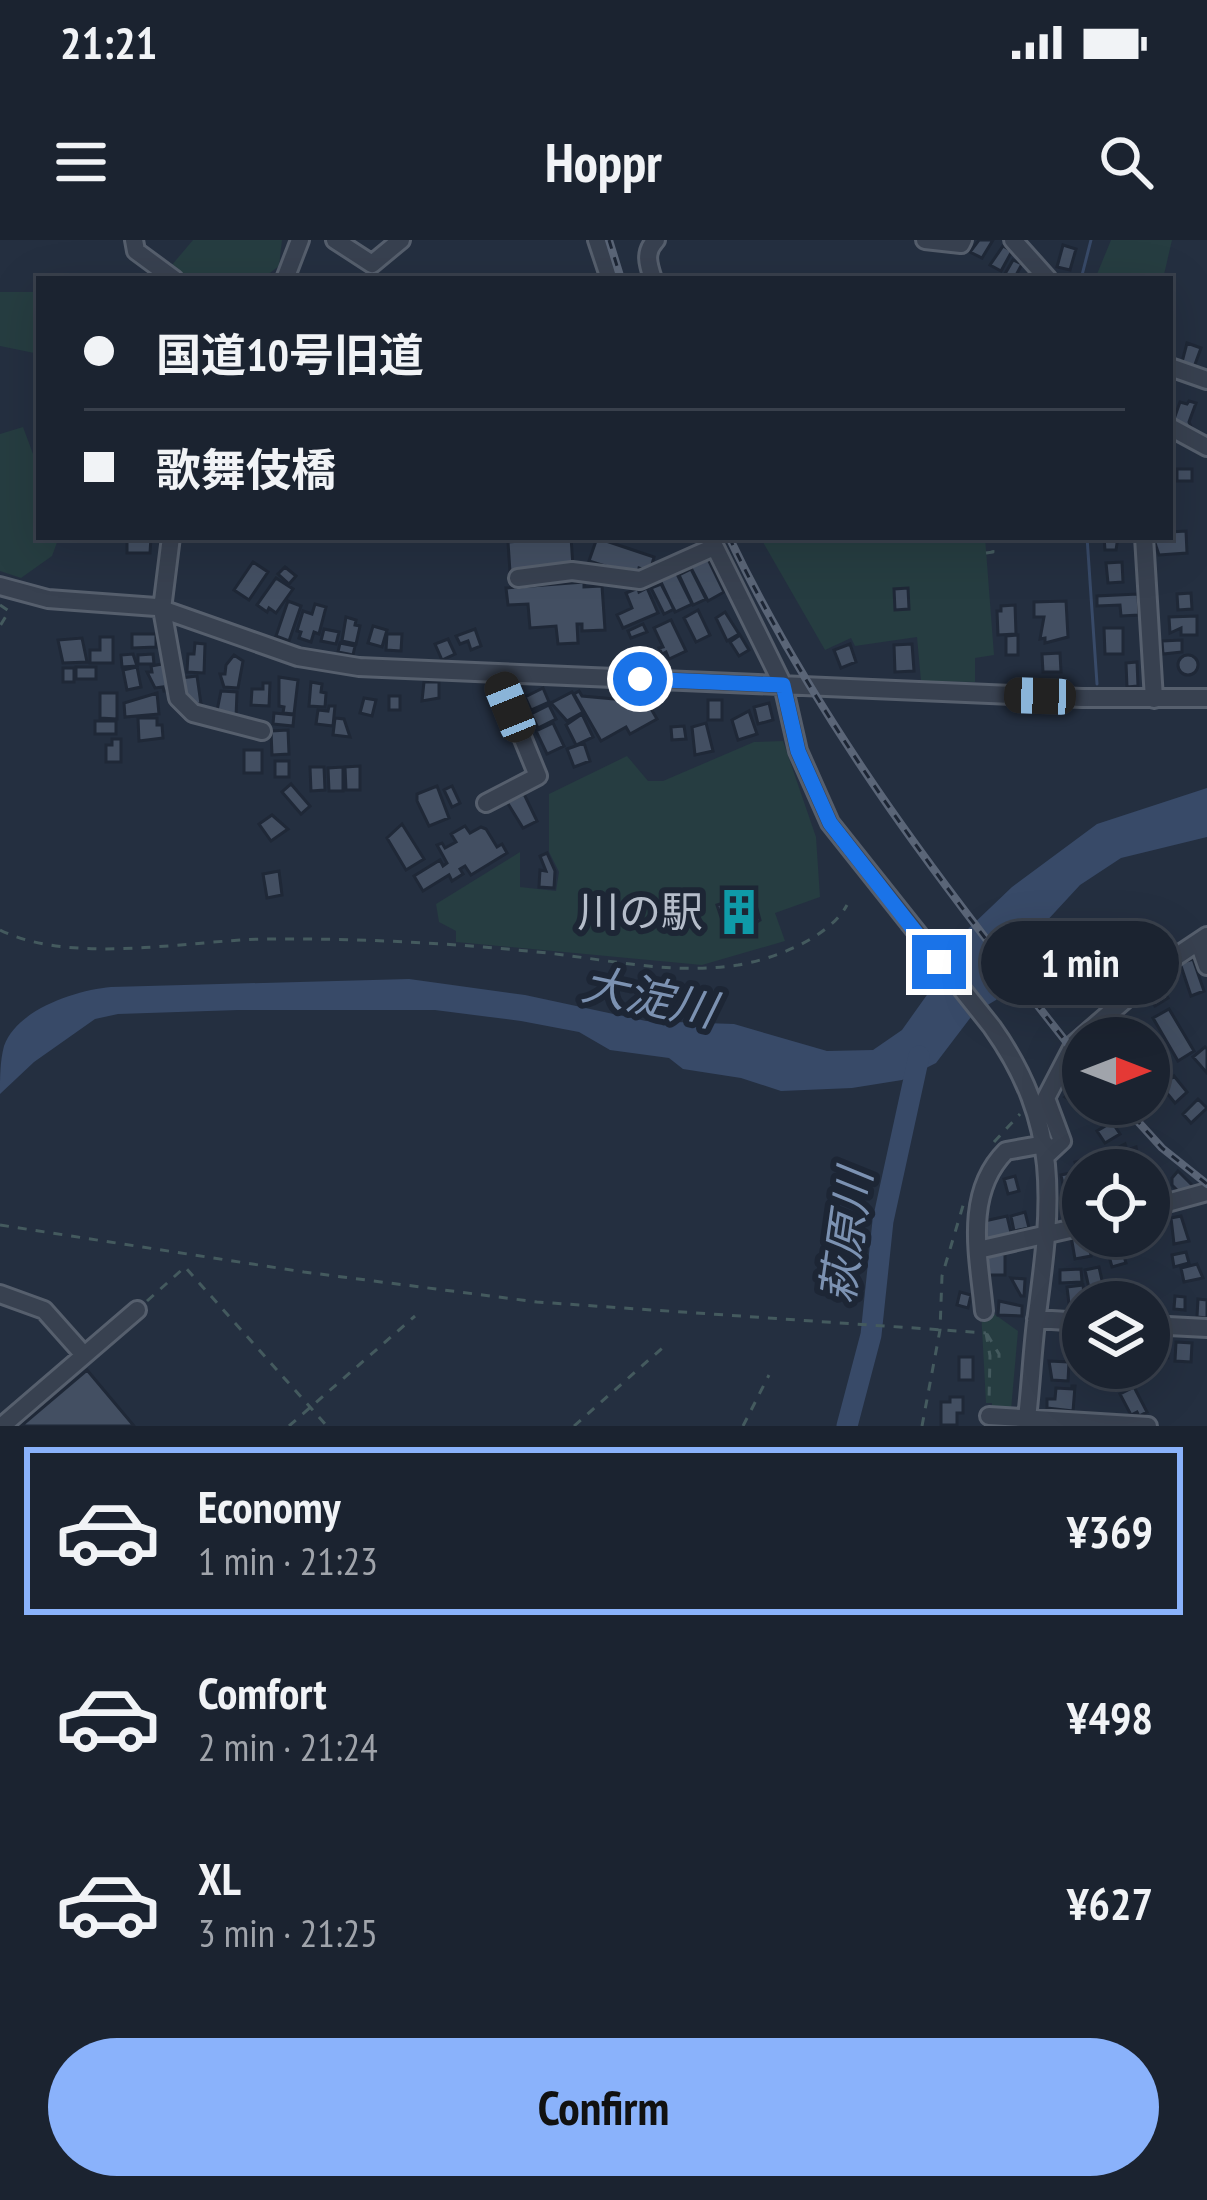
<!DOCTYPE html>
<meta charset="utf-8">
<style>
:root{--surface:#1b2330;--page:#242b38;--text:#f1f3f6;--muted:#a0a4ab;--line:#39404c;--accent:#8ab2fb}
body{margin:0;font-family:"PT Sans Narrow","Noto Sans JP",sans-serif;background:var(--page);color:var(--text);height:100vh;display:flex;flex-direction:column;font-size:45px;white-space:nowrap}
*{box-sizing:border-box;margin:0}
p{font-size:39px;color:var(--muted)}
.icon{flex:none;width:66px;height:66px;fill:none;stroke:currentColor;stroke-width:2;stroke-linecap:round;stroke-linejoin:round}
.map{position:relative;height:1186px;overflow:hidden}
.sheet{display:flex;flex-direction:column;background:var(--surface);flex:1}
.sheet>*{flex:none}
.top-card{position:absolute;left:36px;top:36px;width:1137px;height:264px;border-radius:0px;box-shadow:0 12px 48px #0002,0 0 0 3px var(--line);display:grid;align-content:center;height:264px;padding:0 48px;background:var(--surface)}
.needle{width:78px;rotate:90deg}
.fabs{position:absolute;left:1062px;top:777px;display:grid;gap:24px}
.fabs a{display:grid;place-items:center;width:108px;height:108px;border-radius:50%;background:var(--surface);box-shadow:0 12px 48px #0002,0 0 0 3px var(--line);font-size:60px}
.end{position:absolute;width:54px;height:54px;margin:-27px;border:15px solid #1a73e8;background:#fff;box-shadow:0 0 0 6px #fff}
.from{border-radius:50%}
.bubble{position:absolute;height:84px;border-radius:42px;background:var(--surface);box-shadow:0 12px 48px #0002,0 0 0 3px var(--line);font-size:39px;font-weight:700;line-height:84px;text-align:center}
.car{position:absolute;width:36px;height:72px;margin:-36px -18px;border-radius:15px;box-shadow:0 0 9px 3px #0007;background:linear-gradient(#222 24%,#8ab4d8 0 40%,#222 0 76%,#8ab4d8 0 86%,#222 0)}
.top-card b{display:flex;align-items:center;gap:42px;height:114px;font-size:45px}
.top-card b+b{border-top:3px solid var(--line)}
.top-card i{width:30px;height:30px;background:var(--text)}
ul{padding:21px 0 0;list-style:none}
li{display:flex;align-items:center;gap:36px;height:168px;margin:0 24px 18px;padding:0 24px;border:6px solid transparent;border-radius:0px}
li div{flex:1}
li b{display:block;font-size:45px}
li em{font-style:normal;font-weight:700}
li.selected{border-color:var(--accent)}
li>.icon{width:108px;height:108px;stroke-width:1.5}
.action{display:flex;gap:24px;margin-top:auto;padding:24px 48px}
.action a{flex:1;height:138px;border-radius:72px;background:var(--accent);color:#111;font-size:48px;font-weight:700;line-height:138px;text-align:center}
.status{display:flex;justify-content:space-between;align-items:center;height:84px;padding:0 60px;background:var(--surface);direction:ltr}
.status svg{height:33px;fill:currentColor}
header{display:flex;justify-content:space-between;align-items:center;height:156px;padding:0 48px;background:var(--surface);font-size:54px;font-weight:700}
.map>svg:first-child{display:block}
.green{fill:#263d41}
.water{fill:#384a68}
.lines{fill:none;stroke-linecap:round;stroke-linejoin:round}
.stream{stroke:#384a68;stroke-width:3}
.river{stroke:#384a68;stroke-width:21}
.building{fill:#434f62;stroke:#1f2837;stroke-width:3}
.minor-casing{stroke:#565f6d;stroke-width:22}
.path{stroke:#445a5e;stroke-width:3;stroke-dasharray:9 9;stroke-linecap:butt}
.minor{stroke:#384150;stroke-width:16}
.rail-casing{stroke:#5a6577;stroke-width:8}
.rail{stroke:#1d2635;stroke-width:3;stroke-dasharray:9;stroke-linecap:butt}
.route{stroke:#1a73e8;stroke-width:15}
.labels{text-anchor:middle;stroke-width:12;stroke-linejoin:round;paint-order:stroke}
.poi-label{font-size:42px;fill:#b5bdca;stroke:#1d2635;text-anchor:end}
.water-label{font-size:45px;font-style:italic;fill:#7c92b2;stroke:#1d2635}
</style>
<div class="status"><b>21:21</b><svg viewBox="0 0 49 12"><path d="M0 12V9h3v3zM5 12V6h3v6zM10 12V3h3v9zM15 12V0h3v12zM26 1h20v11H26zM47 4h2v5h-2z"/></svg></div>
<header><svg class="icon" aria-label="menu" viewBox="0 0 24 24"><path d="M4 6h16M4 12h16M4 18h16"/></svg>Hoppr<svg class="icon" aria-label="search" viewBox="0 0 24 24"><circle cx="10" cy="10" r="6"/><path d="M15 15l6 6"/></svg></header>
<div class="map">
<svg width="1207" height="1186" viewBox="0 0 1207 1186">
<rect width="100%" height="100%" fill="#242f40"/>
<!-- green -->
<path class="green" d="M193,0h89l-3,26 -17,13h-102z
M1111,0h61l-9,39h-68z
M0,52h39v62l-39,-8z
M23,187l16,43v67h20l-7,19 -31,22 -21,-7v-137z
M760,297h225l9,118 -19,3v24l-54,-1 -4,-44 -62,9 -4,-8 -26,12z
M783,501l33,96 4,60 -45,16 10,28 -83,24 -246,-23v-11l-17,-9 -3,-18 84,-52v35l36,4 3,-19 -10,-20v-58l78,-38 21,25h15l91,-39z
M981,1071h9l28,20 -7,79 -19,-1v-6h-6z"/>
<!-- water -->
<path class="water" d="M1207,548v49l-86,21 -41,27 -49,53 -3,20 -32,42 -22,13 -38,50 -34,17 -50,8 -71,3 -40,-13 -58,-9 -14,-11 -59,-8 -31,-18 -58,-11 -86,-11h-197l-120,4 -23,5 -61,43 -34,32c0,-16 0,-33 4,-48 13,-37 73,-56 107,-59l298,-8 116,16 121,26 88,3 93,27 46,-1 29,-20 54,-76 12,-25 44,-42 85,-63z"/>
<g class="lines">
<!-- stream -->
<path class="stream" d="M1081,39l10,-39
M1087,297l10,147"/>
<!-- river -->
<path class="river" d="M847,1186l24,-91 12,-114 36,-165"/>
</g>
<!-- building -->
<path class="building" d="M979,0h14l-11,18 -12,-6z
M1063,5l13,4 -6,21 -13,-3z
M1003,6l9,5 -11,20 -11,-6z
M1013,20l9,4 -8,15 -9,-5z
M1187,103l14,5 -7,19 -12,-5z
M1189,161l7,2 -7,19 4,9 -20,-9 7,-20 7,2z
M1177,229h15v12h-15z
M1186,291l1,22 -28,2 -6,-18h17v-5z
M127,297h24l-1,16h-23z
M571,297l2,30 -63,5 -2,-30z
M1104,297h14l-2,13h-11z
M597,298l57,19 -4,15 -11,-4 -2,8 -48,-15z
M707,317l17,35 -16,9 -18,-35z
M253,322l15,10 -19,28 -15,-10z
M1122,322l1,20 -15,1 -2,-20z
M285,327l11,9 -7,8 -11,-10z
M691,329l15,30 -13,6 -14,-30z
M675,330l17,34 -17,8 -16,-34z
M276,338l17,11 -17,24 -7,-5 -2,4 -10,-7z
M584,342v5l18,-1 3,44 -23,1v-7h-5l1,19 -20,1 -2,-18 -26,2 -2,-24 -20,1 -2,-17z
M661,344l13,25 -10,5 -13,-26z
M638,348l1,4 8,-4 11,25 -35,15 -6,-13 15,-7 -6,-15z
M908,348l1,21 -14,1 -1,-21z
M1191,353l1,16 -14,1 -1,-16z
M1138,354l1,21 -18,1 -1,-11 -23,1v-10z
M288,361l13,5 -12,35 -13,-5z
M1066,361l2,36 -23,6v-5l-5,1 4,-22h-10v-15z
M315,364l11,3 -7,27 -5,-2 -3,10 -12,-4 2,-6 -4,-1 6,-20 9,3z
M1015,365l1,29 -18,1 -1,-24h4v-5z
M698,370l12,25 -14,7 -12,-24z
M725,372l14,22 -12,7 -11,-23z
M1197,376v19h-16v-7l-11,5 -1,-16z
M346,377l10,3 -1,5 5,1 -4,18 -14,-3z
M671,380l15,31 -17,8 -3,-7 -4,2 -3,-6 4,-1 -9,-19z
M643,384l4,8 -16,6 -3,-7z
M373,386l14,4 -5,17 -14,-4z
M1104,388h19v26h-18z
M324,389l15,3 -3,12 -15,-3z
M475,389l6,17 -10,4 -3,-9 -8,3 -4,-8z
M132,394h24v13l-24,1z
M387,394h15l-1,17 -15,-1z
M740,395l9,15 -10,6 -9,-14z
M1018,395v20h-12v-19z
M100,397h13v26h-23v-13h10z
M82,398l5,24 -24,1 -5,-23z
M448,399l7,15 -13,6 -7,-16z
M1182,400v12l-19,2 -1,-13z
M195,403l10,1 -1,29 -17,-1 1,-18h6z
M340,403l15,3 -2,9 -15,-3z
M850,404l6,18 -15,6 -7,-18z
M912,404l2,27 -19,1 -1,-27z
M1060,413l1,19h-18l-1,-18z
M133,414l4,12 -15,1 -1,-12z
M153,414l1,10h-16v-9z
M234,415l9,6 -5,27 -14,-1 -4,-13h5l1,-9z
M1178 425a10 10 0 1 1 20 0a10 10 0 1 1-20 0Z
M1137,422l1,24 -11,1 -1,-24z
M168,423l3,27 -7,1 -1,-4 -8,1 -8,-16h5l-1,-6z
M76,427h20v12h-20z
M137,427l4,20 -14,3 -4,-20z
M63,428h11v14h-11z
M197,436l4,28 -15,1 -5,-27z
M279,437l19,3 -4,34 -11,-1 1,-6 -5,-1z
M311,442l11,2 -1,8 5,1 -1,14 -16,-1z
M424,442h15v16l-17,3z
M263,443h7l-1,23 -18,-1 1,-16h11z
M543,448l6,14 -18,8 -6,-13z
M221,451l16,1 -1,25 -20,-1z
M579,451l3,5 65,6 10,17 -27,15 -4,-7 -25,14 -27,-47z
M572,452l11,20 -16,9 -16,-18z
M100,453h17v26l-17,-1z
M157,453l2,21 -34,3 -1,-14z
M389,456h11v14h-11z
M364,458l12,2 -4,16 -12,-3z
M708,460h14v20h-14z
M769,463l4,17 -15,4 -4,-17z
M549,465l7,14 -18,9 -7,-14z
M329,466h6l-2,20 -17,-2 2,-14 10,1z
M749,471l8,23 -19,6 -6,-20z
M274,473l20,2 -1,11 -20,-2z
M582,474l11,23 -17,8 -10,-20z
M138,478h19v7h5l1,13 -24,3z
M335,478l9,1 6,18 -17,-2z
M95,481h21v13h-21z
M553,483l11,23 -17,8 -11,-23z
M706,483l7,28 -18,4 -3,-28z
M684,486l2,13 -14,1 -1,-13z
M288,490l1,24 -17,1 -1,-24z
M112,499h9v23h-15v-17h6z
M584,503l6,18 -16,6 -7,-18z
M244,510h18v23h-18z
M275,521h14v16h-14z
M360,526v24h-14l-1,-23z
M310,527h14l1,23 -14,1z
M343,527v24h-14l-1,-23z
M291,544l19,22 -9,8 -19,-22z
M437,546l12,32 -20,8 -12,-25v-7z
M452,546l8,17 -8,4 -8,-17z
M524,554l13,27 -14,7 -16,-26z
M272,575l16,14 -17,12 -12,-17z
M402,584l22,35 -18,11 -19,-32z
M465,586l5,7 11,-6 5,2 11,18 5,-3 5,9 -36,22 -6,-9 -5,3 3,5 -11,7 -3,-6 -26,16 -9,-15 26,-16 3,6 4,-3 -10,-18 5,-2 3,5 11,-6 -5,-8z
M547,613l8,18 -1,17 -15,-1 1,-17 6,1 -6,-15z
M279,631l3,24 -15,3 -4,-24z
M753,654l7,26 -18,11 -17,-2 -8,-24z
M1193,719l11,32 -13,5 -11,-33z
M1160,745l8,13 -13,8 -8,-13z
M1169,769l25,42 -16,10 -25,-43z
M1205,807l2,2v24l-14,-16z
M1081,836l2,27 -3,3 -15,-9 6,-5 -4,-3z
M1174,836l13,16 -12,11 -13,-16z
M1198,859l9,9 -16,15 -8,-9z
M1112,882l8,12 -15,9 -8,-12z
M1125,904l2,6 9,-3 3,15 -30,7 -3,-15z
M1086,919l3,11h-6v6l-4,1 -4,-15z
M1178,931l16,16 -12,8 -10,-10v-7z
M1075,932l6,28 -14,3 -6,-28z
M1015,936l4,15 -11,3 -4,-15z
M1025,972l4,16 -15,3 -3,-15z
M1007,976l5,21 -28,6 -4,-21z
M1181,976l8,25 -15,3 -3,-26z
M1083,994l5,2 3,20 -16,3 -4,-23z
M1118,996l8,27 -14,4 -8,-29z
M1186,1012l3,11 -15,4 -2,-12z
M987,1014h18v21h-18z
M1197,1024l6,14 -19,4 -3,-14z
M1099,1027l4,18 -14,3 -4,-18z
M1081,1029l1,13 -22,1v-13z
M1011,1038l14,1 -1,17h-3z
M1083,1045l2,17 -16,2 -2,-17z
M960,1052l11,3 -3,13 -11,-3z
M1175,1056l10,1v13l-11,-1z
M1198,1059l9,1v18l-10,-1z
M999,1061l23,5v10l-24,-1z
M1068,1087l15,1v32h-16z
M1153,1091l14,1 1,26h-16z
M1176,1102l16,1 -1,19 -16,-1z
M959,1117h14v23h-14z
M1049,1121l20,1 -1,19 -16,-1z
M1125,1128l9,16 -11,7 -12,-16z
M87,1130l47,56h-113z
M1072,1146h3l-2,25 -26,-3v-9h8l1,-11 16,1z
M1134,1147l13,25 -8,4 -2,-4 -6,3 -11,-21z
M950,1157h13v16h-6v12h-16v-23h9z"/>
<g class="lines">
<defs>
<path id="minor" d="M134,0l2,11 38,28
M335,0l37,24 29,-24
M597,0l13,39
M925,0l36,4 2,-4
M1013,0l35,39
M285,39l15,-39
M653,39c-5,-15 -9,-27 3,-39
M1170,127l37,13
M1170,187l37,20
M171,297l-9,72 16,89 15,15 69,18
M710,297l73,148 15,66 32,72 162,204c69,97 60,175 45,287 -5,37 -6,75 -11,112
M1144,297l10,162
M518,338l54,-7 68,9 74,-33
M0,346l48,13 108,8 142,50 61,10 723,31h125
M486,563l52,-27 -42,-103
M1199,703l8,23
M1047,915l15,-14 -16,-43 28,-54 97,-84 36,-24
M1149,968l58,-16
M978,1010l105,-24
M0,1054l44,16 40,45
M984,1071c-5,-53 -21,-117 22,-160l39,-7
M1036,1079l47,3
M1149,1085l58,3
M989,1176l159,10
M2,1186l135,-116"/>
</defs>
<!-- minor casing -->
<use href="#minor" class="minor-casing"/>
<!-- path -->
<path class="path" d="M986,313l7,-1 -1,-15
M0,365l9,6 -9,15
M0,690c71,35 185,11 263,9 95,-1 190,4 284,14 64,7 125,22 191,12 36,-6 91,-27 109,-60
M994,902l26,-28
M0,985l304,47 233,30 449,31
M147,1061l38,-34 142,159
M986,1093l4,23 -1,45
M987,1094l12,20v9
M289,1186l126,-110
M574,1186l94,-83
M743,1186l26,-51
M922,1186l18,-96 2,-54 23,-77"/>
<!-- minor -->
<use href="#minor" class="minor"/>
<defs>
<path id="rail" d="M609,0l12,39
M729,297c91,191 222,360 354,526
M1122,864l40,44 45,36"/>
</defs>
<!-- rail casing -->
<use href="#rail" class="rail-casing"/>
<!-- rail -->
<use href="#rail" class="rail"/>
</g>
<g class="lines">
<!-- route -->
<path class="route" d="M640,439l143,6 15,66 32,72 109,139"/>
</g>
<!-- icons -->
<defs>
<symbol id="building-bare" viewBox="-9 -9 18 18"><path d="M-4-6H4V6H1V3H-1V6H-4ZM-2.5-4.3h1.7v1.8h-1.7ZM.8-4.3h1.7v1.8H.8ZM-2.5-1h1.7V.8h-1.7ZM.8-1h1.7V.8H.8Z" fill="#0f9aa8" stroke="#1d2635" stroke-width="2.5" paint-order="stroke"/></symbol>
</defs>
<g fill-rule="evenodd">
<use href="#building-bare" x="706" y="639" width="66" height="66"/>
</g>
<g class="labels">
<!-- poi labels -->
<g class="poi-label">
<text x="703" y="687">川の駅</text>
</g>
<!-- water labels -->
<g class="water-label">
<text transform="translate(649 757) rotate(12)" y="16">大淀川</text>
<text transform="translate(846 996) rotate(-82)" y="16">萩原川</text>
</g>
</g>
</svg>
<div class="fabs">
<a><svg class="needle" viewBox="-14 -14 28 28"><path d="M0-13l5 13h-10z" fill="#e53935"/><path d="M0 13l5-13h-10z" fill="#a0a4ab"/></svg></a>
<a><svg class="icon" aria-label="locate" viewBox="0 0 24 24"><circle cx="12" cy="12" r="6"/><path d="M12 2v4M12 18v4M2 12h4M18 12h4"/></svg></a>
<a><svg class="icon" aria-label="layers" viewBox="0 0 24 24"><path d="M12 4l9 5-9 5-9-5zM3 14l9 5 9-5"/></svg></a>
</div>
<i class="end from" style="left:640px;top:439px"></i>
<i class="end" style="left:939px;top:722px"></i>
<div class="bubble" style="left:981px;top:681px;width:198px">1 min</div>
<i class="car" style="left:1040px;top:456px;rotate:272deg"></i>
<i class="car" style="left:510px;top:467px;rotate:338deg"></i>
<div class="top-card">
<b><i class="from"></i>国道10号旧道</b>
<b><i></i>歌舞伎橋</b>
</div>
</div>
<section class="sheet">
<ul>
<li class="selected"><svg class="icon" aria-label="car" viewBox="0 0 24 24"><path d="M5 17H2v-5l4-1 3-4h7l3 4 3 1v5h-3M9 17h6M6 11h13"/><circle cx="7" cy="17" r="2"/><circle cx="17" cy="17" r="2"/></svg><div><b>Economy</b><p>1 min · 21:23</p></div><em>¥369</em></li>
<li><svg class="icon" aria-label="car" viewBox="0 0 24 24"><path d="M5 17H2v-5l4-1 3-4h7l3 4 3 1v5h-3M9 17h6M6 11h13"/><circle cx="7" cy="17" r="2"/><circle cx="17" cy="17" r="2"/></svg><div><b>Comfort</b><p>2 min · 21:24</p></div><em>¥498</em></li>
<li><svg class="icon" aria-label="car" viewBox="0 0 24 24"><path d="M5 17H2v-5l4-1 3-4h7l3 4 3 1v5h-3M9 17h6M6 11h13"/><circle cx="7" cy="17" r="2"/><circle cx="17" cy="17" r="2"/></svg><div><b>XL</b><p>3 min · 21:25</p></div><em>¥627</em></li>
</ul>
<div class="action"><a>Confirm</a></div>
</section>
